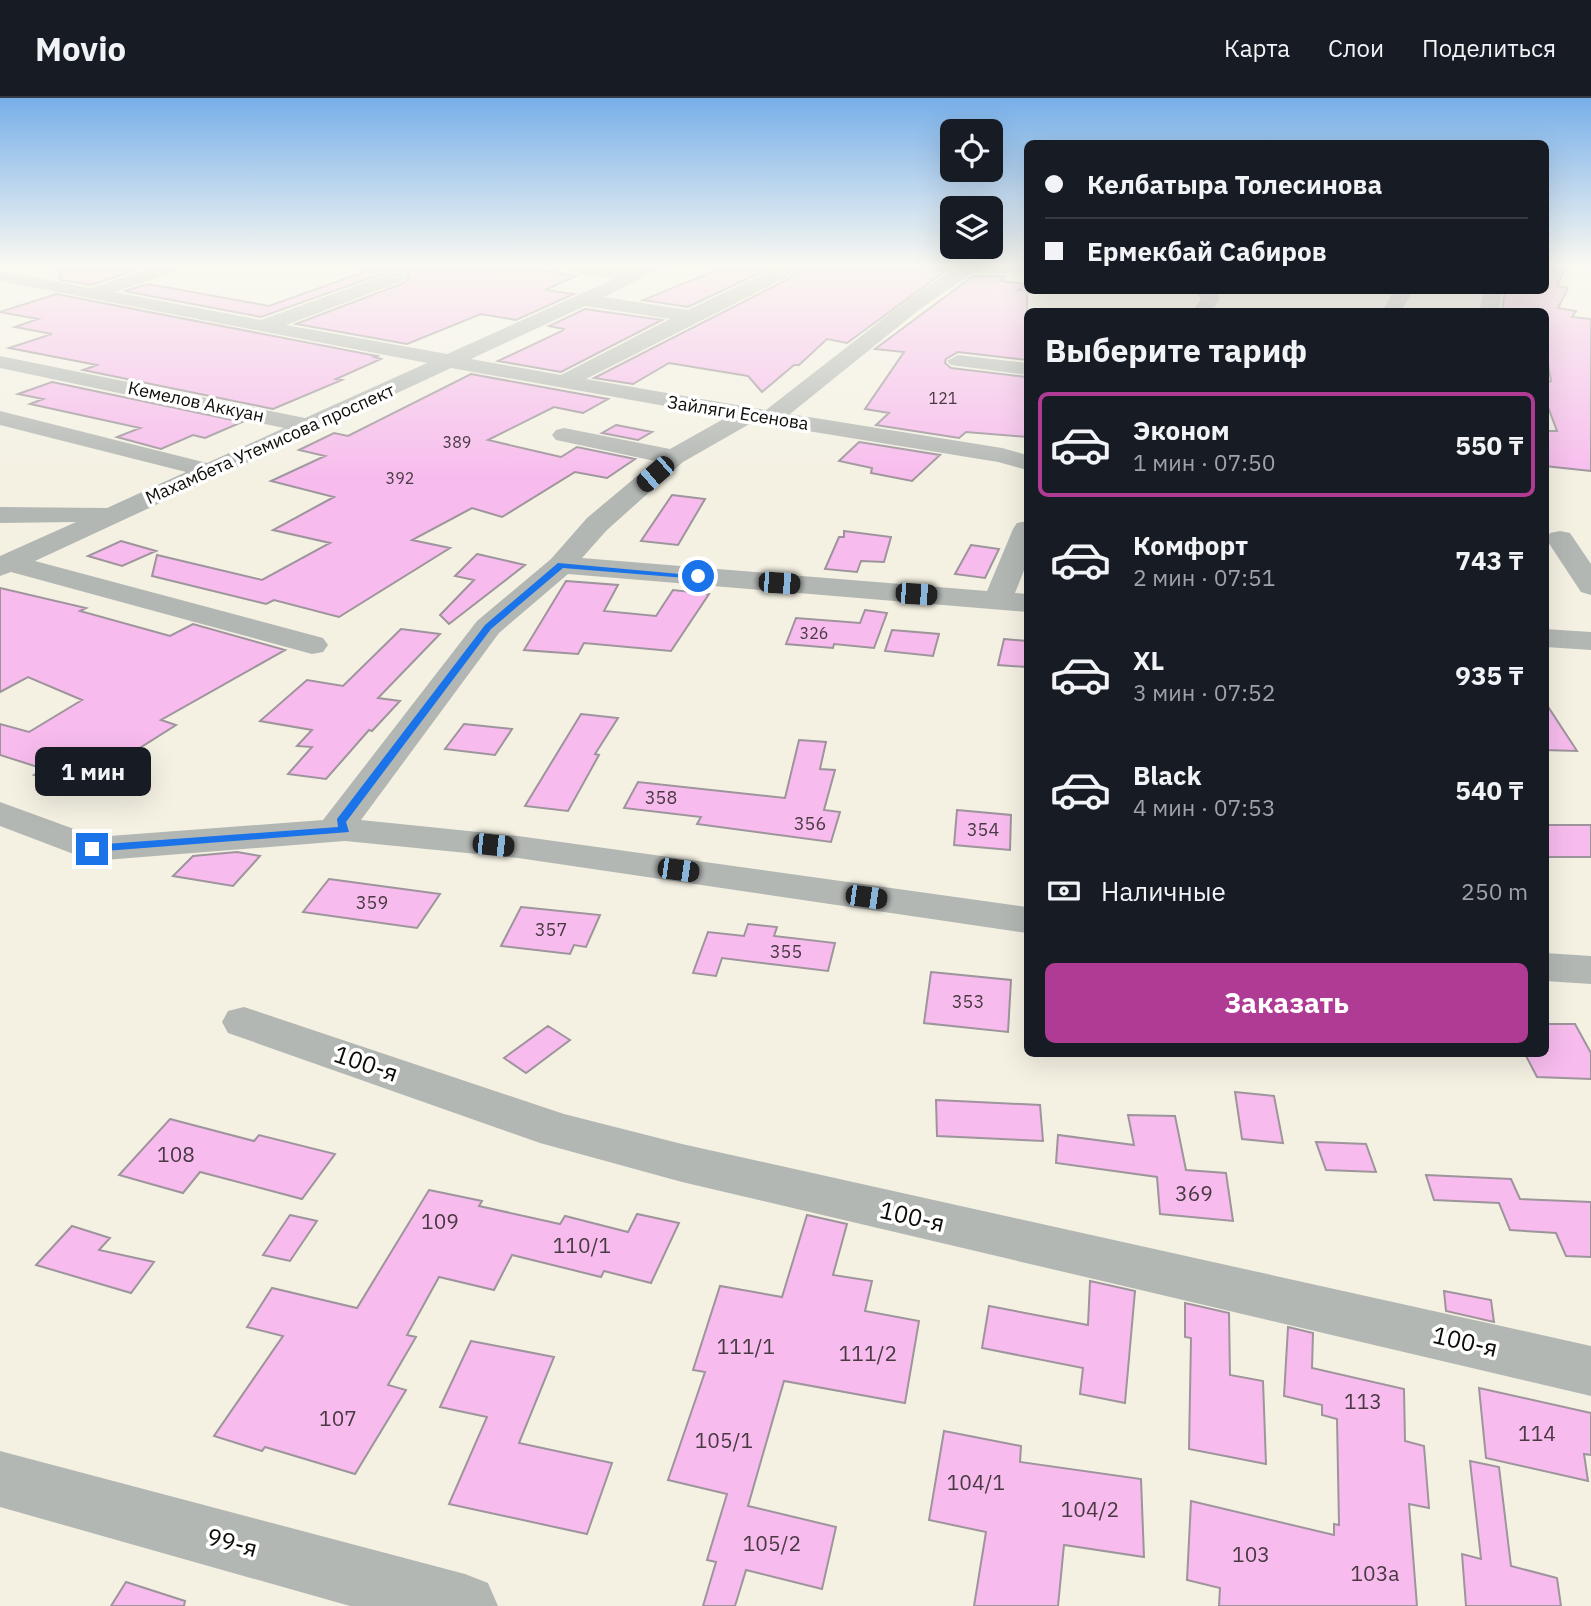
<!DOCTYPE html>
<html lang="ru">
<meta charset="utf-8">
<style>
:root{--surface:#171b24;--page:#20242c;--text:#f1f3f6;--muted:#9ea1a6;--line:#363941;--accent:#b03b94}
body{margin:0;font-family:"IBM Plex Sans",sans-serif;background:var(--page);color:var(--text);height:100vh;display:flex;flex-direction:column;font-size:26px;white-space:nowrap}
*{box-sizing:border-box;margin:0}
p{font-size:23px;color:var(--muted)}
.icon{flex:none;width:38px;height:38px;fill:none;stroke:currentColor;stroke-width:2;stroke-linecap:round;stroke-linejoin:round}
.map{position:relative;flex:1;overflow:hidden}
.sheet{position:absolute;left:1024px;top:210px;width:525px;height:749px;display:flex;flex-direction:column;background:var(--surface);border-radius:10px;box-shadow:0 7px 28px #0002}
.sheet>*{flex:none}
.banner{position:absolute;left:1024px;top:42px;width:525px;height:154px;border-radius:10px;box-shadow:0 7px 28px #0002;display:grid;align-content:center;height:154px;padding:0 21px;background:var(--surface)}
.tools{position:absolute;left:940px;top:21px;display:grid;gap:14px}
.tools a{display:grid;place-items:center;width:63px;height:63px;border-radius:10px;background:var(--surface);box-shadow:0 7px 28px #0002;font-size:35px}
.end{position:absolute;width:32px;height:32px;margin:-16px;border:9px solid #1a73e8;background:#fff;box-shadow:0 0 0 4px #fff}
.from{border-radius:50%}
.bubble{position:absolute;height:49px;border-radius:10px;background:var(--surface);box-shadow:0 7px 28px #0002;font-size:23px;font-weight:800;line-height:49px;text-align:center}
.car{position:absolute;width:21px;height:42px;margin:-21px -10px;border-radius:9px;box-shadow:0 0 5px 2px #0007;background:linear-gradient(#222 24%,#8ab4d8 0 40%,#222 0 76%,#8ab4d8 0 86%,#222 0)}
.banner b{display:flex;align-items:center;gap:24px;height:66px;font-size:26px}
.banner b+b{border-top:2px solid var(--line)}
.banner i{width:18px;height:18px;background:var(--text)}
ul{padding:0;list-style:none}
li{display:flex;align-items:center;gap:21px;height:105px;margin:0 14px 10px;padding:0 7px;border:4px solid transparent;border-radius:10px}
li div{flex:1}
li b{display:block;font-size:26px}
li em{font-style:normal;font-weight:800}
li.on{border-color:var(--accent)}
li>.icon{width:63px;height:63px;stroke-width:1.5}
h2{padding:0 21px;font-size:32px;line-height:84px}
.pay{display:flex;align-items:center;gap:18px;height:77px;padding:0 21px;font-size:26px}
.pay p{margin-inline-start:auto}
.cta{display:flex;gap:14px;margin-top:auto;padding:14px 21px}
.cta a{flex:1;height:80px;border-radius:10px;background:var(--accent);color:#fff;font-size:28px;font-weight:800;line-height:80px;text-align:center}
header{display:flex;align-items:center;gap:42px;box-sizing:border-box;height:98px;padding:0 35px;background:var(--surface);border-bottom:2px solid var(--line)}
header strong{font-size:33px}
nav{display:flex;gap:38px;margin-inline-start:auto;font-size:24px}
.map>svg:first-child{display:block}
.building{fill:#f7bced;stroke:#9e949c;stroke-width:2}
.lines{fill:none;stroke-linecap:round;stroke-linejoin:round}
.minor{fill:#b3b7b3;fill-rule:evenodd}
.route{fill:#1a73e8}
.labels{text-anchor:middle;stroke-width:7;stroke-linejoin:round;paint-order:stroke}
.far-number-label{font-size:16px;fill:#483942}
.far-street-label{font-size:18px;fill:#0e0d09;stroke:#fff}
.number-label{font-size:18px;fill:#483942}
.near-number-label{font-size:21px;fill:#483942}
.near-street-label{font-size:24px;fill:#0e0d09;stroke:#fff}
</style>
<header>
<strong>Movio</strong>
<nav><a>Карта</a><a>Слои</a><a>Поделиться</a></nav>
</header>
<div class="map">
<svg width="1591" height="1508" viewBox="0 0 1591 1508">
<rect width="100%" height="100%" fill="#f4f1e3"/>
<!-- building -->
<path class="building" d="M61,169h73v4l-43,14 -31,-5z
M378,169h150l48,9 -31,14 29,4 -58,26 -35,-6 -74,30 -111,-20 108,-41 5,-6 -6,-7 -13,1 -129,46 -137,-26 24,-7 121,22z
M724,169h48l-84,40 -45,-7z
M799,169h138l7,5 -97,71 -20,-4 -28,26h-5l-32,27 -14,-16 -79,-13 -36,21 -39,-6 196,-100z
M1545,169h21l-9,19 11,2 -10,20 18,3 -4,6 19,2v152l-46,-5v-35h12l-12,-32v-15l6,-3 -3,-17 -3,6v-58h-43l3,-22h40z
M973,178h32l-5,5 26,3 -8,6h9v70l-69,-8 -12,7 -1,4 6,5 76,9v60l-61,-5 -7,6 -83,-13 13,-12 -24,-4 39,-57 -29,-3z
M56,196l321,62 -3,1 7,2 -45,20 6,1 -69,29 -190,-39 14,-5 -88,-17 43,-14 -37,-7 23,-8 -38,-7z
M585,211l77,11 -101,52 -63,-11 64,-30 2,-2 -15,-3z
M471,276l137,25 -25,14 -29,-6 -66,33 73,17 16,-10 58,12 -28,19 -32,-6 -73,45 -30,-9 -60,32 38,8 -111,69 -65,-17 -8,4 -114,-28 5,-21 105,25 68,-37 -57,-13 61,-33 -63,-16 54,-25 -26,-6 35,-17 14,3z
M52,284l190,40 -37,16 -12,-3 -32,14 -44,-12 23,-9 -110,-24 13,-5 -25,-5z
M616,327l36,7 -14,8 -36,-7z
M859,344l81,13 -28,26 -41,-8 1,-5 -33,-7z
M672,397l33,4 -27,46 -37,-4z
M844,433l47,6 -7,25 -23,-1 -4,11 -32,-3 14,-32h5z
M121,443l35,10 -34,15 -34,-10z
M971,447l28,4 -14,29 -30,-4z
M477,456l48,11 -76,59 -9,-9 34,-35 -19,-4z
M566,483l52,4 -14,26 52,5 17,-26 36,4 -38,57 -87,-8 -6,11 -54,-4z
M0,490l86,20 -6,3 90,25 23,-12 92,26 -124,70 15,5 -101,64 -41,-14 10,-6 -44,-14v-31l29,8 53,-32 -54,-23 -28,15z
M865,512l22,3 -13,35 -40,-4 -1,4 -47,-4 10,-26 64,5z
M401,531l39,5 -62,64 22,3 -28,30 -3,-1 -43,49 -38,-5 24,-27 -15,-1 15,-16 -52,-9 47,-41 36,6z
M892,532l47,4 -6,22 -48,-5z
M1004,541l23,2v26l-29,-2z
M1545,604l32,49 -32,-1z
M581,616l37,4 -23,36 4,1 -31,56 -43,-5z
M464,626l48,5 -17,26 -50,-6z
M799,642l27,2 -6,27 15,1 -11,40 16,2 -9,30 -134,-18 4,-7 -77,-9 14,-26 147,16z
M957,712l54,5 -1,35 -56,-5z
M1545,727h46v32h-46z
M237,754l23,4 -27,30 -60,-10 20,-20z
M329,781l111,15 -23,34 -114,-16z
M521,809l79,8 -14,32 -12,-2 -4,9 -69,-8z
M748,826l29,3 -3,9 61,7 -7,28 -106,-13 -6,18 -23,-3 15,-41 36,4z
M931,874l80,8 -3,52 -84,-9z
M1545,926h30l16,29v26l-54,-2 -12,-23h20z
M548,928l22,14 -44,33 -22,-15z
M1235,994l39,4 9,47 -41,-4z
M936,1002l104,5 3,36 -106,-5z
M1128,1017l47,1 11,54 40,3 7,48 -73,-7 -3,-37 -101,-14 2,-28 76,10z
M170,1021l84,22 5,-6 76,19 -33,45 -102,-27 -17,21 -64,-18z
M1316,1044l50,2 10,28 -50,-2z
M1426,1077l85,4 9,20 71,3v55l-25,-1 -10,-23 -46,-3 -11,-27 -65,-3z
M429,1092l53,11 -3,5 81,18 5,-8 63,16 9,-18 42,9 -28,60 -47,-12 -3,6 -89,-22 -18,35 -55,-13 -32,58 9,2 -28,48 18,5 -51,84 -90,-27 -3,4 -48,-15 69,-100 -36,-9 25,-39 85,20z
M290,1117l27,6 -27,40 -27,-6z
M807,1117l40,9 -14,51 39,6 -7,30 54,10 -14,82 -121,-22 -36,125 88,21 -14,62 -76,-19 -11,36h-32l13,-44 -9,-2 20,-66 -59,-14 37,-108 -12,-2 27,-84 62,11z
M72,1128l38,12 -11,12 55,12 -23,31 -95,-28z
M1090,1183l45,10 -10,112 -45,-9 3,-26 -101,-20 7,-42 99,19z
M1444,1193l47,9 3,22 -48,-11z
M1185,1205l44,10 1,62 33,6 3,83 -77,-15 2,-111 -6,-1z
M1288,1229l25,6 -1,35 92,21 1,52 19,5 5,62 -20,-4 8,102h-198l1,-18 -33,-8 4,-79 143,34v-11l5,1 -2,-106 -15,-4v-10l-38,-9z
M471,1243l83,16 -35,86 93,20 -25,71 -138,-30 38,-87 -47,-10z
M1479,1290l112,25v42l-7,-1 4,27 -102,-23z
M944,1333l77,15 -1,16 121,17 3,78 -80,-12 -6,61h-84l12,-74 -57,-12z
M1470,1363l29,6 12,99 46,12 4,28h-95l-4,-52 19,5z
M126,1484l59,19 -1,5h-73z"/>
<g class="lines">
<!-- minor -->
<path class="minor" d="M154,169h27l-3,4 -64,21 147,28 130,-47h12l3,4 -3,4 -117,44 161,29 167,-75 -45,-7 -9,-5 72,3 8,-3h23l-59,30 84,13 90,-43h18l-7,9 -203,103 180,31 140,-109 43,-29 -10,-5h88v6h-55l-52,36 -130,105 212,34 25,7v15l-29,-8 -245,-40 -70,40 -76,68 -25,28 405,33 26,-62 4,-6 10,-2v42l-12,30 12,1v18l-459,-38 -69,59 -138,187 157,16 509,71v26l-509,-75 -173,-17 -253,20 -92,-35v-24l96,35 227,-17 154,-199 74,-62 36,-41 68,-57 -99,-21 -4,-5 4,-5 8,-2 106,21 57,-32 -276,-49 -416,193 288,77 5,7 -5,7 -11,2 -301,-82 -11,4v-20l76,-34 -76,1v-16l107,1 79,-36 -186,-47v-14l207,52 77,-35 -284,-60v-12l305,62 122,-55 -427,-82v-10l91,17zM585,208l85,13 -109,56 -90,-16z
M1194,192h20l6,9 -9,13h-19l9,-13z
M1394,192h19l-12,22h-19z
M1484,192h18l-3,22h-20z
M958,257l69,8v12l-76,-10 -4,-4z
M1560,433l10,2 21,31v31l-10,-3 -35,-53 4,-6z
M1545,531l46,3v18l-46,-3z
M1545,855l46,3v28l-46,-3z
M244,909l320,107 118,30 909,202v50l-909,-214 -142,-39 -312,-110 -6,-11 6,-11z
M0,1353l465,123 23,9 10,23h-148l-350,-99z"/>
</g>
<!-- sky -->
<linearGradient id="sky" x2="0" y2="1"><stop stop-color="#77afe9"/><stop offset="0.44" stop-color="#faf9f2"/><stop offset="1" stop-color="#faf9f2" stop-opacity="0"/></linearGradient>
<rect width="1591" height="380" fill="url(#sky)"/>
<!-- route -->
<path class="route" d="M558,465l144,13 -4,3 -135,-11 -72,61 -145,193 3,10 -257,20 -6,-3 6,-4 246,-18 -1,-8 148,-194z"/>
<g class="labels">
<!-- far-number labels -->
<g class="far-number-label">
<text x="943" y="306">121</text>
<text x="457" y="350">389</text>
<text x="400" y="386">392</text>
<text x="814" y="541">326</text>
</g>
<!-- far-street labels -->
<g class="far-street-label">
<text transform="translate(196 304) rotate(12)" y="6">Кемелов Аккуан</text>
<text transform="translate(738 315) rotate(9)" y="6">Зайляги Есенова</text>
<text transform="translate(270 346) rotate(-24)" y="6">Махамбета Утемисова проспект</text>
</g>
<!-- number labels -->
<g class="number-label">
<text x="661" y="706">358</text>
<text x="810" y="732">356</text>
<text x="983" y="738">354</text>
<text x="372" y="811">359</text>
<text x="551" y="838">357</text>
<text x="786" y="860">355</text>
<text x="968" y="910">353</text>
</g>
<!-- near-number labels -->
<g class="near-number-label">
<text x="176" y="1064">108</text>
<text x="1194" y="1103">369</text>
<text x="440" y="1131">109</text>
<text x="582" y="1155">110/1</text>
<text x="746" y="1256">111/1</text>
<text x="868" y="1263">111/2</text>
<text x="1363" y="1311">113</text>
<text x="338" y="1328">107</text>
<text x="1537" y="1343">114</text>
<text x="724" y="1350">105/1</text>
<text x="976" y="1392">104/1</text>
<text x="1090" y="1419">104/2</text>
<text x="772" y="1453">105/2</text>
<text x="1251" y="1464">103</text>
<text x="1375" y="1483">103а</text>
</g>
<!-- near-street labels -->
<g class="near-street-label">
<text transform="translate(366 966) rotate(19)" y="8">100-я</text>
<text transform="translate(912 1119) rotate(13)" y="8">100-я</text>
<text transform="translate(1465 1244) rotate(13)" y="8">100-я</text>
<text transform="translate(232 1445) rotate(15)" y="8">99-я</text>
</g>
</g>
</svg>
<div class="tools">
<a><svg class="icon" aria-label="locate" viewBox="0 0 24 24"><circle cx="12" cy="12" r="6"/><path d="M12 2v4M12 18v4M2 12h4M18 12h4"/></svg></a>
<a><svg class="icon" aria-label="layers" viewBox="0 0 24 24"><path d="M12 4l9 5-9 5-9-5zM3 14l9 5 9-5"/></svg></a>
</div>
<i class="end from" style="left:698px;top:478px"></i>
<i class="end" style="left:92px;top:751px"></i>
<div class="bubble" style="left:35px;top:649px;width:116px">1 мин</div>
<i class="car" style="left:655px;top:376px;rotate:229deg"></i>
<i class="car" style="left:779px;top:485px;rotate:94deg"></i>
<i class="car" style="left:916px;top:496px;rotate:94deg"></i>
<i class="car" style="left:493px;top:747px;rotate:96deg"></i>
<i class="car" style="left:678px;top:772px;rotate:98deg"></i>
<i class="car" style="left:866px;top:799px;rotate:98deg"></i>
<div class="banner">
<b><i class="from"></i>Келбатыра Толесинова</b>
<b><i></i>Ермекбай Сабиров</b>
</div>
<section class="sheet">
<h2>Выберите тариф</h2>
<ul>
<li class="on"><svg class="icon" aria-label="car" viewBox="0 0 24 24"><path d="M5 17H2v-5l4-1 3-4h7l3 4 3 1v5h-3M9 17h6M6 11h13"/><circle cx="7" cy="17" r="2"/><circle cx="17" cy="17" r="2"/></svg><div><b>Эконом</b><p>1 мин · 07:50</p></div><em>550 ₸</em></li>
<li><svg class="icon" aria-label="car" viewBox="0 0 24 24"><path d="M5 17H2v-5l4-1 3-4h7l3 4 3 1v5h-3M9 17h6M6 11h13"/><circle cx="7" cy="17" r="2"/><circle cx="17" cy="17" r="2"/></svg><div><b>Комфорт</b><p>2 мин · 07:51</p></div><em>743 ₸</em></li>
<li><svg class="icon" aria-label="car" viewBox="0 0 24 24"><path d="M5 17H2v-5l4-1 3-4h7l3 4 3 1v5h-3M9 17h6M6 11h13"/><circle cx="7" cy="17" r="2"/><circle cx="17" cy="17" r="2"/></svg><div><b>XL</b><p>3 мин · 07:52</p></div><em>935 ₸</em></li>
<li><svg class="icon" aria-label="car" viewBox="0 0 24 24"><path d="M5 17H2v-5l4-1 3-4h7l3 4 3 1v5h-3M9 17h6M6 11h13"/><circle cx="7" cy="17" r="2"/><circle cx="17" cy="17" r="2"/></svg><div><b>Black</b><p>4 мин · 07:53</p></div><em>540 ₸</em></li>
</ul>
<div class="pay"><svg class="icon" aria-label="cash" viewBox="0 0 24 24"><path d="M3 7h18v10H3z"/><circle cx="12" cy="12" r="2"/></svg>Наличные<p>250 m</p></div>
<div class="cta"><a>Заказать</a></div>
</section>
</div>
